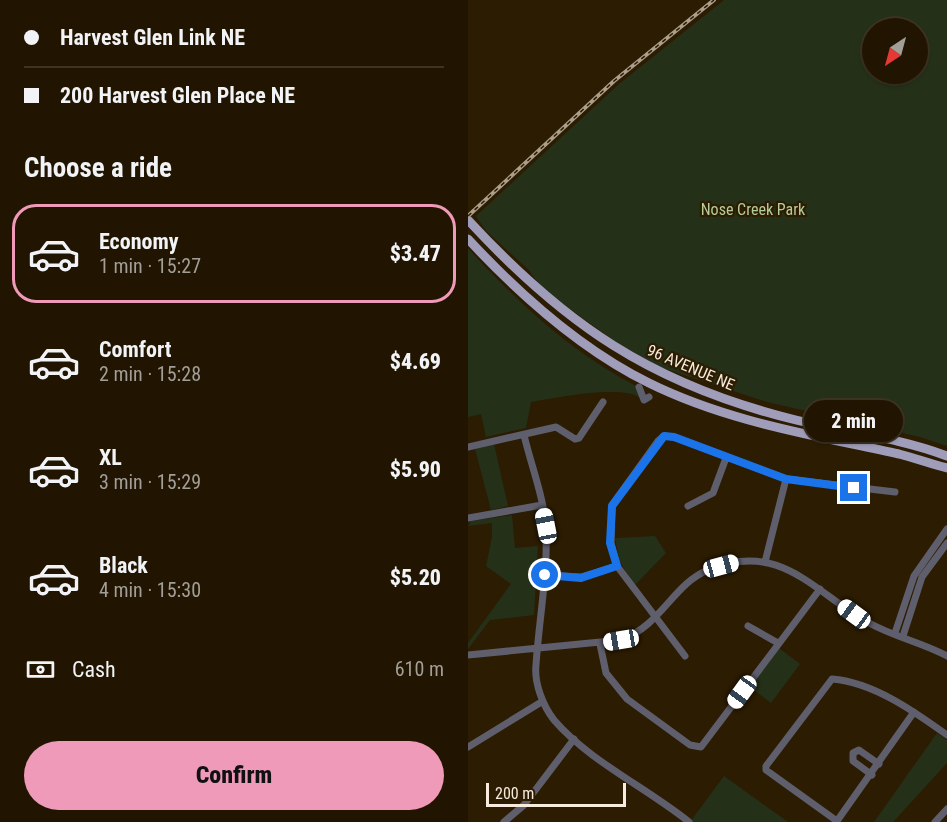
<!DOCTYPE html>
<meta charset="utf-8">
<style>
:root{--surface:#211502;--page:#291e0c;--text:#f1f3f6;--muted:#a29f99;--line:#3e3424;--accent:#ef9ab9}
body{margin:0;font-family:"Roboto Condensed",sans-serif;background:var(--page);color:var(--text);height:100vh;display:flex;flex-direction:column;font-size:22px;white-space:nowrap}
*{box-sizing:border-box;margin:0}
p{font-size:20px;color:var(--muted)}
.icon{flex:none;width:33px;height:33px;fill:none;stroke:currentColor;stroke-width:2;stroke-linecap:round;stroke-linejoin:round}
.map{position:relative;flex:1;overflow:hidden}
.side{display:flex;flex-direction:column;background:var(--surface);width:468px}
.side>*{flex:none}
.banner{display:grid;align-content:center;height:132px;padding:0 24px;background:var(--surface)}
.needle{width:39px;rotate:216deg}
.controls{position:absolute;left:394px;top:18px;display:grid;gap:12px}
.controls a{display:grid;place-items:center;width:66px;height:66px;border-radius:50%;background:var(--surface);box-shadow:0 2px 4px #0004,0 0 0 2px var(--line);font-size:30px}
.scale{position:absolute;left:18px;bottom:15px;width:140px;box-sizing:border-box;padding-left:6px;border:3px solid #f6ebdc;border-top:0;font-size:16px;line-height:21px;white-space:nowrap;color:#f6ebdc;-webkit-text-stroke:4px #2c1c02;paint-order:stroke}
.end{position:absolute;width:27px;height:27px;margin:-14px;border:8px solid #1a73e8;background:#fff;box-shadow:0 0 0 3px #fff}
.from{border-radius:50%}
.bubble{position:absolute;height:42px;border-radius:21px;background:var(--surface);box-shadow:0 2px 4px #0004,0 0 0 2px var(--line);font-size:20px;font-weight:800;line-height:42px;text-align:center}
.car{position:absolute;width:18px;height:36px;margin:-18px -9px;border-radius:8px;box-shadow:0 0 4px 2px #0007;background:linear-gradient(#fff 24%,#345 0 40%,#fff 0 76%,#345 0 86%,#fff 0)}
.banner b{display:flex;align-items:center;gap:21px;height:57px;font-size:22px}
.banner b+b{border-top:2px solid var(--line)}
.banner i{width:15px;height:15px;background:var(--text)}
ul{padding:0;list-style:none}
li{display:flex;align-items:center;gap:18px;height:99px;margin:0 12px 9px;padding:0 12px;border:3px solid transparent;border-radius:24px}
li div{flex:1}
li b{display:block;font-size:22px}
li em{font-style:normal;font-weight:800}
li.current{border-color:var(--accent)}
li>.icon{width:54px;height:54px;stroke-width:1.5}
h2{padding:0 24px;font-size:27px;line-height:72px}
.pay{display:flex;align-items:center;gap:15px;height:66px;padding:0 24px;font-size:22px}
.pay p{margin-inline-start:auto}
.cta{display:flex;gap:12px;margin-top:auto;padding:12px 24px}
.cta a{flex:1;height:69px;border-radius:36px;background:var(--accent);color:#111;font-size:24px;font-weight:800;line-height:69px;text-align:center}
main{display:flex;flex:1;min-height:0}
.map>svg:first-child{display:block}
.green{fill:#253019;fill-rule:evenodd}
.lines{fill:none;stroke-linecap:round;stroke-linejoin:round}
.minor{stroke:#5f5e6c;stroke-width:7}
.major{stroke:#9f9db9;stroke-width:9}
.rail-casing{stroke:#ab9e8b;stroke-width:4}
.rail{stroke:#2c1c02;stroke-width:1.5;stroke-dasharray:4.5;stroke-linecap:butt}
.route{stroke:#1a73e8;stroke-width:8}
.labels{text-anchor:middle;stroke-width:4.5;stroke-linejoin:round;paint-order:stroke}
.park-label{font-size:16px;fill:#b3ce99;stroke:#2c1c02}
.street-label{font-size:16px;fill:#f6ebdc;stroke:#2c1c02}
</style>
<main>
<section class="side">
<div class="banner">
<b><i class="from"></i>Harvest Glen Link NE</b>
<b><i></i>200 Harvest Glen Place NE</b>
</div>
<h2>Choose a ride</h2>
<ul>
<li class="current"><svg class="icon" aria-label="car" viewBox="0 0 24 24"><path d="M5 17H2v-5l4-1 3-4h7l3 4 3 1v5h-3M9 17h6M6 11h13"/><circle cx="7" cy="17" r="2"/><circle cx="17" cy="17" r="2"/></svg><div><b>Economy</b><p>1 min · 15:27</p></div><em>$3.47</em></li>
<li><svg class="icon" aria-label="car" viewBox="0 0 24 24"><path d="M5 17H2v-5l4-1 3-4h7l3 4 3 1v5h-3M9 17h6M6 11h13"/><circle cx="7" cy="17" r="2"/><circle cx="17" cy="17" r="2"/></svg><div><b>Comfort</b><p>2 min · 15:28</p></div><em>$4.69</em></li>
<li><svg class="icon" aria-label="car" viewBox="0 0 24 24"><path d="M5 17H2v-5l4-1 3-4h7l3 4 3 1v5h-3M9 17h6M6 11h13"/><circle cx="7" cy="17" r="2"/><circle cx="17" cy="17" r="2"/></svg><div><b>XL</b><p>3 min · 15:29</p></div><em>$5.90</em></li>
<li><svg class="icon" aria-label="car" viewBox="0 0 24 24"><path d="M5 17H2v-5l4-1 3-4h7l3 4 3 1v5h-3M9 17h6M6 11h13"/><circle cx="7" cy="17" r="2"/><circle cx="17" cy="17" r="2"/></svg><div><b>Black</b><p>4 min · 15:30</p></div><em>$5.20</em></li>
</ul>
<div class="pay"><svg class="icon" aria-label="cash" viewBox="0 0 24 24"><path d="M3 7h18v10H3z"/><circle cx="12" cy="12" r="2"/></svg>Cash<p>610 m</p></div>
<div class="cta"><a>Confirm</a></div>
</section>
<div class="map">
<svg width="479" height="822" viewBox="0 0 479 822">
<rect width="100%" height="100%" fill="#2c1c02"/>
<!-- green -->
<path class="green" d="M256,0h223v446l-27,-9 -153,-35 -108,-35 -42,-24 -76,-55 -12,-18 -43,-39 -10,-15 143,-132zM405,28h45v46h-45z
M0,248c50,55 104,105 170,139l3,11c-20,-13 -80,-1 -104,3l-6,1 -5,26 -40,9 -5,-23 -13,3z
M26,444l14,62 -17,4 -16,-61z
M44,515l3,33 23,-2 -4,69 -44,5 -22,29v-6l43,-59 -25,-18 6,-29v-14l-24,3 3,-5z
M187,536l11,17 -32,33 -15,-26 -4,-22z
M311,648l21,16 -29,39 -21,-16z
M469,733l10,7v23l-54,59h-19z
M256,776l64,46h-98z"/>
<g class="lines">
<!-- minor -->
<path class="minor" d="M171,387l5,13 5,-3
M56,435c7,30 20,63 22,93 2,46 -7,91 -10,137 -2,18 7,41 18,55 35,41 93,68 135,102
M0,447l88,-20 19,12 4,-1 24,-36
M318,479l109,13
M220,506l25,-13 13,-35
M0,518l74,-13
M77,575l36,2 36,-11
M280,626l30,17
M427,633l19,-57 33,-47
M435,636l19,-59 25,-34
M132,644l6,29 21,26 63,46 11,2 119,-158
M0,655l153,-15c42,-16 51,-55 87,-70 73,-31 107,24 163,54 24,13 52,19 76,32
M217,656l-68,-90 -6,-23 1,-38 46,-64 6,-5 10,1 112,42 -21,83
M446,712l-77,109 -71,-51v-4l66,-87c41,3 83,33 115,56
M0,747l75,-46
M404,775l-19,-14v-8l6,-3 20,14
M36,822l20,-17 50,-66
M467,822l12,-13"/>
<!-- major -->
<path class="major" d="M0,220c97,105 184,164 324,199 52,13 105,18 155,37
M0,239c52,56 112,110 181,144 79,39 164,52 250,71 16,4 32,10 48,14"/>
<defs>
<path id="rail" d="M0,216l146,-135 100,-81"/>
</defs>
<!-- rail casing -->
<use href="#rail" class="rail-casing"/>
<!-- rail -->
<use href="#rail" class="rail"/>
</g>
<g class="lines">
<!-- route -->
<path class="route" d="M77,575l36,3 36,-12 -7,-23 2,-37 52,-70 10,1 112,42 68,9"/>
</g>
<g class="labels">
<!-- park labels -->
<g class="park-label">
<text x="285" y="215">Nose Creek Park</text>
</g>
<!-- street labels -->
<g class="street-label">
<text transform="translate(223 367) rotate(23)" y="6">96 AVENUE NE</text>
</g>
</g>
</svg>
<div class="controls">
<a><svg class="needle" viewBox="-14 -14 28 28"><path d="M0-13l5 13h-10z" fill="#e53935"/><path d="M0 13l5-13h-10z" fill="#a29f99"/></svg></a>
</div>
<div class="scale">200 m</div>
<i class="end from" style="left:77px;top:575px"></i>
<i class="end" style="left:386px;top:488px"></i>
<div class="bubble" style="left:336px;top:400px;width:99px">2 min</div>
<i class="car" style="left:78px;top:526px;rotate:349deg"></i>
<i class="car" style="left:253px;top:566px;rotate:75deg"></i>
<i class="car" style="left:386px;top:614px;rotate:306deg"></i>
<i class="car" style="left:153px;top:640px;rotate:260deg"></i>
<i class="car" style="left:274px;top:692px;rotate:216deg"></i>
</div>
</main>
